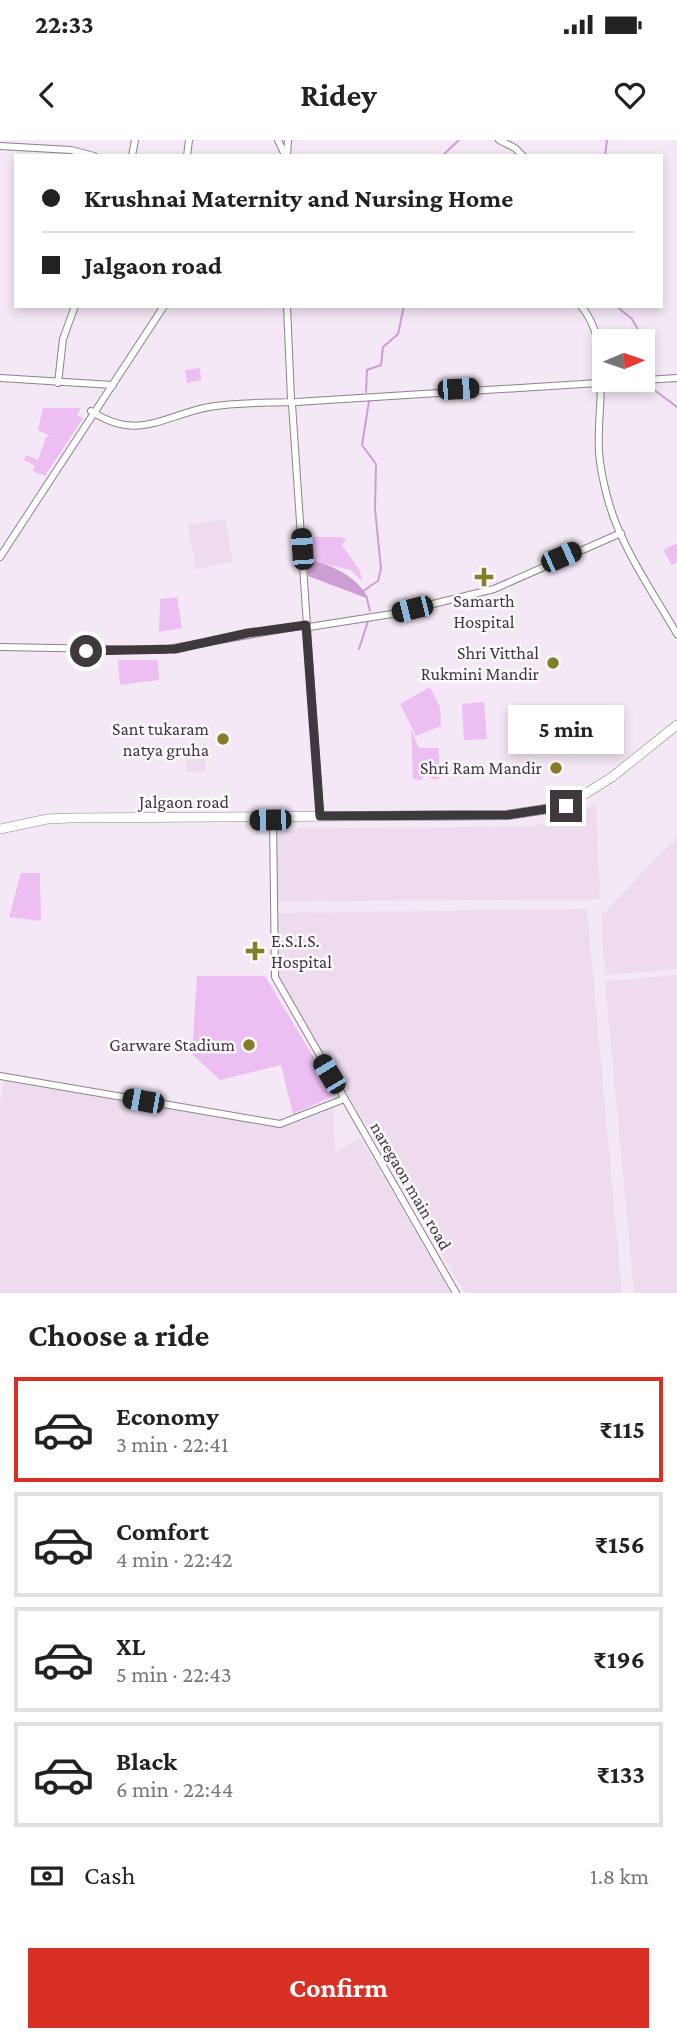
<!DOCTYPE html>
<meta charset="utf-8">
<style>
:root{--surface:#fff;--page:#f6f6f6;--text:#222;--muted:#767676;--line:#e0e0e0;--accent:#d93025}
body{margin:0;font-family:"Crimson Pro",serif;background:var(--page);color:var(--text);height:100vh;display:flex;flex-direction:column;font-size:26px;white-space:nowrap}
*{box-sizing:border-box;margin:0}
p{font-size:23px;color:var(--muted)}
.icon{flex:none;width:38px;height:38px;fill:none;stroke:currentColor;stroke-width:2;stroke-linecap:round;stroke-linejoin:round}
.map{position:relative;height:1153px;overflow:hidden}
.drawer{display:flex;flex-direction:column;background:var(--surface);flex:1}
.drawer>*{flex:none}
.guide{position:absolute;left:14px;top:14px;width:649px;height:154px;border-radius:0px;box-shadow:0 4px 10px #0003;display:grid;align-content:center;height:154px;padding:0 28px;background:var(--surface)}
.needle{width:46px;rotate:88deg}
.fabs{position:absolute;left:592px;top:189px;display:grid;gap:14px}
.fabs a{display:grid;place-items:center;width:63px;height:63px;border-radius:0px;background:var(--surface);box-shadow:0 4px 10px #0003;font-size:35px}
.end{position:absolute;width:32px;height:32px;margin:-16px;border:9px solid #3f393f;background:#fff;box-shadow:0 0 0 4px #fff}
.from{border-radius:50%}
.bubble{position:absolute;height:49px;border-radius:0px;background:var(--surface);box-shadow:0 4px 10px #0003;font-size:23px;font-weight:700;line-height:49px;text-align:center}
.car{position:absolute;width:21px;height:42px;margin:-21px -10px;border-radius:9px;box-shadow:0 0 5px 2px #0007;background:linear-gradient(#222 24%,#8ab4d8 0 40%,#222 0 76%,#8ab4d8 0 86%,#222 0)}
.guide b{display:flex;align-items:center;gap:24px;height:66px;font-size:26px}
.guide b+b{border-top:2px solid var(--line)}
.guide i{width:18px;height:18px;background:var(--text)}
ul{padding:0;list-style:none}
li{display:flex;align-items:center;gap:21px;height:105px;margin:0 14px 10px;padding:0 14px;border:4px solid var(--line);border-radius:0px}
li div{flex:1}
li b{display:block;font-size:26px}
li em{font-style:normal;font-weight:700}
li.active{border-color:var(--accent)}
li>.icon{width:63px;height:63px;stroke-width:1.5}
h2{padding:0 28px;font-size:32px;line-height:84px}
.pay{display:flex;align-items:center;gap:18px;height:77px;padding:0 28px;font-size:26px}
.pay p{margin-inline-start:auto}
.button{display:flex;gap:14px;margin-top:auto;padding:14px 28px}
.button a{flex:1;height:80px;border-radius:0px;background:var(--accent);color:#fff;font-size:28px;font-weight:700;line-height:80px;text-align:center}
.status{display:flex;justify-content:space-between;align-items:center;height:49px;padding:0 35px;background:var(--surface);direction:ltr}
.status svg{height:19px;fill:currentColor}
header{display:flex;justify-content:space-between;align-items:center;height:91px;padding:0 28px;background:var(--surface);font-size:32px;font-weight:700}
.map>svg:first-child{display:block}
.built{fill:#eddbee}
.green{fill:#ecbef2}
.water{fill:#cd9ed3}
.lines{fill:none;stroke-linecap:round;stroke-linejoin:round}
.stream{stroke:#cd9ed3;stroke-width:2}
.secondary-casing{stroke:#8d818e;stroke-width:8}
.highway-casing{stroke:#8d818e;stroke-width:10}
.secondary{stroke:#fff;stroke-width:6}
.highway{stroke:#fff;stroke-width:9}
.route{stroke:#3f393f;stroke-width:9}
.poi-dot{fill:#847e26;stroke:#fdf8fe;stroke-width:2.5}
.labels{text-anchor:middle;stroke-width:5;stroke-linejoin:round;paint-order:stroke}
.poi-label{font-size:18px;fill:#3f393f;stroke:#fdf8fe;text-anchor:end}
.street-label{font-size:18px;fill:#3f393f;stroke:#fdf8fe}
</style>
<div class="status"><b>22:33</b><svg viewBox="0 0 49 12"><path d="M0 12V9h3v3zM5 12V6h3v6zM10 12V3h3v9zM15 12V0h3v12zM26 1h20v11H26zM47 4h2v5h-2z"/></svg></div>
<header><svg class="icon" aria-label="back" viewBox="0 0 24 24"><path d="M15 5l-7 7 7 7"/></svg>Ridey<svg class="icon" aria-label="heart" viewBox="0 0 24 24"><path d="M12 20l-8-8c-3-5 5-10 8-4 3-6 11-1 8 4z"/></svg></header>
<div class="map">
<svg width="677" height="1153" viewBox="0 0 677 1153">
<rect width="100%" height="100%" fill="#f5e8f6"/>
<!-- built -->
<path class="built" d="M225,379l8,43 -37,7 -8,-44z
M205,608l1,23 -20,1 -1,-24z
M596,664l4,95 -324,3v-73l254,-3 38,-9z
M677,697v132l-72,6 -4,-59z
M587,769l35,384h-157l-188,-318 -1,-62z
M677,835v318h-43l-29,-312z
M4,941l284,45 46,-18 1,44 26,-14 90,155h-451v-189z"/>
<!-- green -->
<path class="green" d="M200,228l1,12 -14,3 -2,-13z
M43,268h38l-4,7 6,3 -38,58 -12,-5 2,-5 -11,-6 2,-5 12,5 8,-23 4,-1 -12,-6z
M313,397h29l4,3 -4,5 18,26 2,10 -11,-11 -46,-11 -1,-18z
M677,403v19l-5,3 -9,-15z
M177,457l5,31 -23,4 1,-33z
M118,520h40l1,20 -39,5z
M430,547l10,20 1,19 -25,10 -16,-32z
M484,562l3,37 -23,1 -2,-36z
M411,589l8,19h20v31h-7l-6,-5 -5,6 -8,-1z
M21,733h19l1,48 -32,-4z
M197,836h68l71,119 -43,19 -12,-49 -61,15 -28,-26z"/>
<!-- water -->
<path class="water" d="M307,419c27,7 48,16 62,40l-61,-23z"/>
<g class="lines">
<!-- stream -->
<path class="stream" d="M442,16l17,-16
M605,16l2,-16
M616,166l16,13 14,25 -4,13
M645,243l32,24
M366,252l1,-22 14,-5 2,-18 15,-13 6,-28
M369,261l-7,44 14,19 -1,45 6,60 -3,12 -8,5
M362,452l7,-5
M367,459l3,12
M359,509l9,-28"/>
<defs>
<path id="secondary" d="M278,0l6,13
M499,0l16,8 8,8
M0,6l71,4 23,6
M132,16l3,-16
M187,16l2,-16
M287,16l1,-16
M287,166l4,93
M581,166c33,40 15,99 18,146 1,16 5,33 9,48 13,47 44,91 69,134
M0,238l113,7
M58,243l5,-44 12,-33
M296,262l381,-24
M292,264l15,221
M91,271c47,31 71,5 118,-4 27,-5 55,-4 82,-5
M0,417l164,-251
M309,487l83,-13 102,-25 127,-56
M307,488l13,188
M0,507l162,3 144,-25 2,3
M273,677l2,160 181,316
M0,936l280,48 64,-25"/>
<path id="highway" d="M0,689l47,-10 23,-1 437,-3 59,-9 46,-29 65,-52"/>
</defs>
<!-- secondary casing -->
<use href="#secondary" class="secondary-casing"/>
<!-- highway casing -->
<use href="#highway" class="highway-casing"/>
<!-- secondary -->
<use href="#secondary" class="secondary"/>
<!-- highway -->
<use href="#highway" class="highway"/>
</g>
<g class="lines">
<!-- route -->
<path class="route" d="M86,511l89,-2 73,-16 58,-8 14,191 187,-1 59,-9"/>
</g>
<!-- markers -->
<g class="poi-dot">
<path d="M480.5 426.5h7v7h7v7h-7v7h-7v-7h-7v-7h7z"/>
<circle cx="553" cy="523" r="7"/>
<circle cx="223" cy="599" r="7"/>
<circle cx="556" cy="628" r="7"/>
<path d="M251.5 800.5h7v7h7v7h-7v7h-7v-7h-7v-7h7z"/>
<circle cx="249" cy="905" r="7"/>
</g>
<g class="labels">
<!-- poi labels -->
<g class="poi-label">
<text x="484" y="467" text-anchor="middle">Samarth<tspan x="484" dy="21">Hospital</tspan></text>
<text x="539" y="519">Shri Vitthal<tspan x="539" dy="21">Rukmini Mandir</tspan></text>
<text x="209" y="595">Sant tukaram<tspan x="209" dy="21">natya gruha</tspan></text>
<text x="542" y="634">Shri Ram Mandir</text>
<text x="271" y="807" text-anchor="start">E.S.I.S.<tspan x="271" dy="21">Hospital</tspan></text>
<text x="235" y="911">Garware Stadium</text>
</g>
<!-- street labels -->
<g class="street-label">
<text x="184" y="668">Jalgaon road</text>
<text transform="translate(411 1046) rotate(60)" y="6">naregaon main road</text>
</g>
</g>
</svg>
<div class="fabs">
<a><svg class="needle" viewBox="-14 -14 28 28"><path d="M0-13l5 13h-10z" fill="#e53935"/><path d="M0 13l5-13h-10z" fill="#767676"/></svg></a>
</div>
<i class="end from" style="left:86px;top:511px"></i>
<i class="end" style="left:566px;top:666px"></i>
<div class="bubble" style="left:508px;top:565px;width:116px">5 min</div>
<i class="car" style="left:458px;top:249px;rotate:87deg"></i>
<i class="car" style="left:302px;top:409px;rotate:356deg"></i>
<i class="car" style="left:561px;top:417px;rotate:66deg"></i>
<i class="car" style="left:412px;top:469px;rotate:256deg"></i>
<i class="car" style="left:270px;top:680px;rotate:269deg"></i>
<i class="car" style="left:329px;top:934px;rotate:329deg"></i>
<i class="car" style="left:143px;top:961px;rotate:280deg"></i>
<div class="guide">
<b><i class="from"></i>Krushnai Maternity and Nursing Home</b>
<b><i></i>Jalgaon road</b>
</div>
</div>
<section class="drawer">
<h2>Choose a ride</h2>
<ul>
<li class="active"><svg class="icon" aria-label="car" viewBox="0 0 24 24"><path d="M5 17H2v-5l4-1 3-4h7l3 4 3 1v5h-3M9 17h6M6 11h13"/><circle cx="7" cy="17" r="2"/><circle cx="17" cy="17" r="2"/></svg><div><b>Economy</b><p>3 min · 22:41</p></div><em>₹115</em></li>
<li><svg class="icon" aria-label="car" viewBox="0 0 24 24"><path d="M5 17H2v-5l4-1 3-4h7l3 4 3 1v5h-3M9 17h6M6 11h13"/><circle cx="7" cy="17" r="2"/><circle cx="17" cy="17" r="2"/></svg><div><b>Comfort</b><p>4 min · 22:42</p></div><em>₹156</em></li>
<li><svg class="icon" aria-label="car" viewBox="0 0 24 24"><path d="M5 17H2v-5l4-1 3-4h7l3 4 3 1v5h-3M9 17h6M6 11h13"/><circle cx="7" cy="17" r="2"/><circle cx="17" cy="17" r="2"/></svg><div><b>XL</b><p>5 min · 22:43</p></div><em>₹196</em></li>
<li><svg class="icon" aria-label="car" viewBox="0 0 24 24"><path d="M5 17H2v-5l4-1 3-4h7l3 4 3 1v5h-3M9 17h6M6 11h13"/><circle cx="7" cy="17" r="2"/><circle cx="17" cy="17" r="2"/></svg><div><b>Black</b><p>6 min · 22:44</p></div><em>₹133</em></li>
</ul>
<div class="pay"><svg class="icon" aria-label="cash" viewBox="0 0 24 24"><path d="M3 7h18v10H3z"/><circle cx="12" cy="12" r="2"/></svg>Cash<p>1.8 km</p></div>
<div class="button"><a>Confirm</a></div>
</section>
